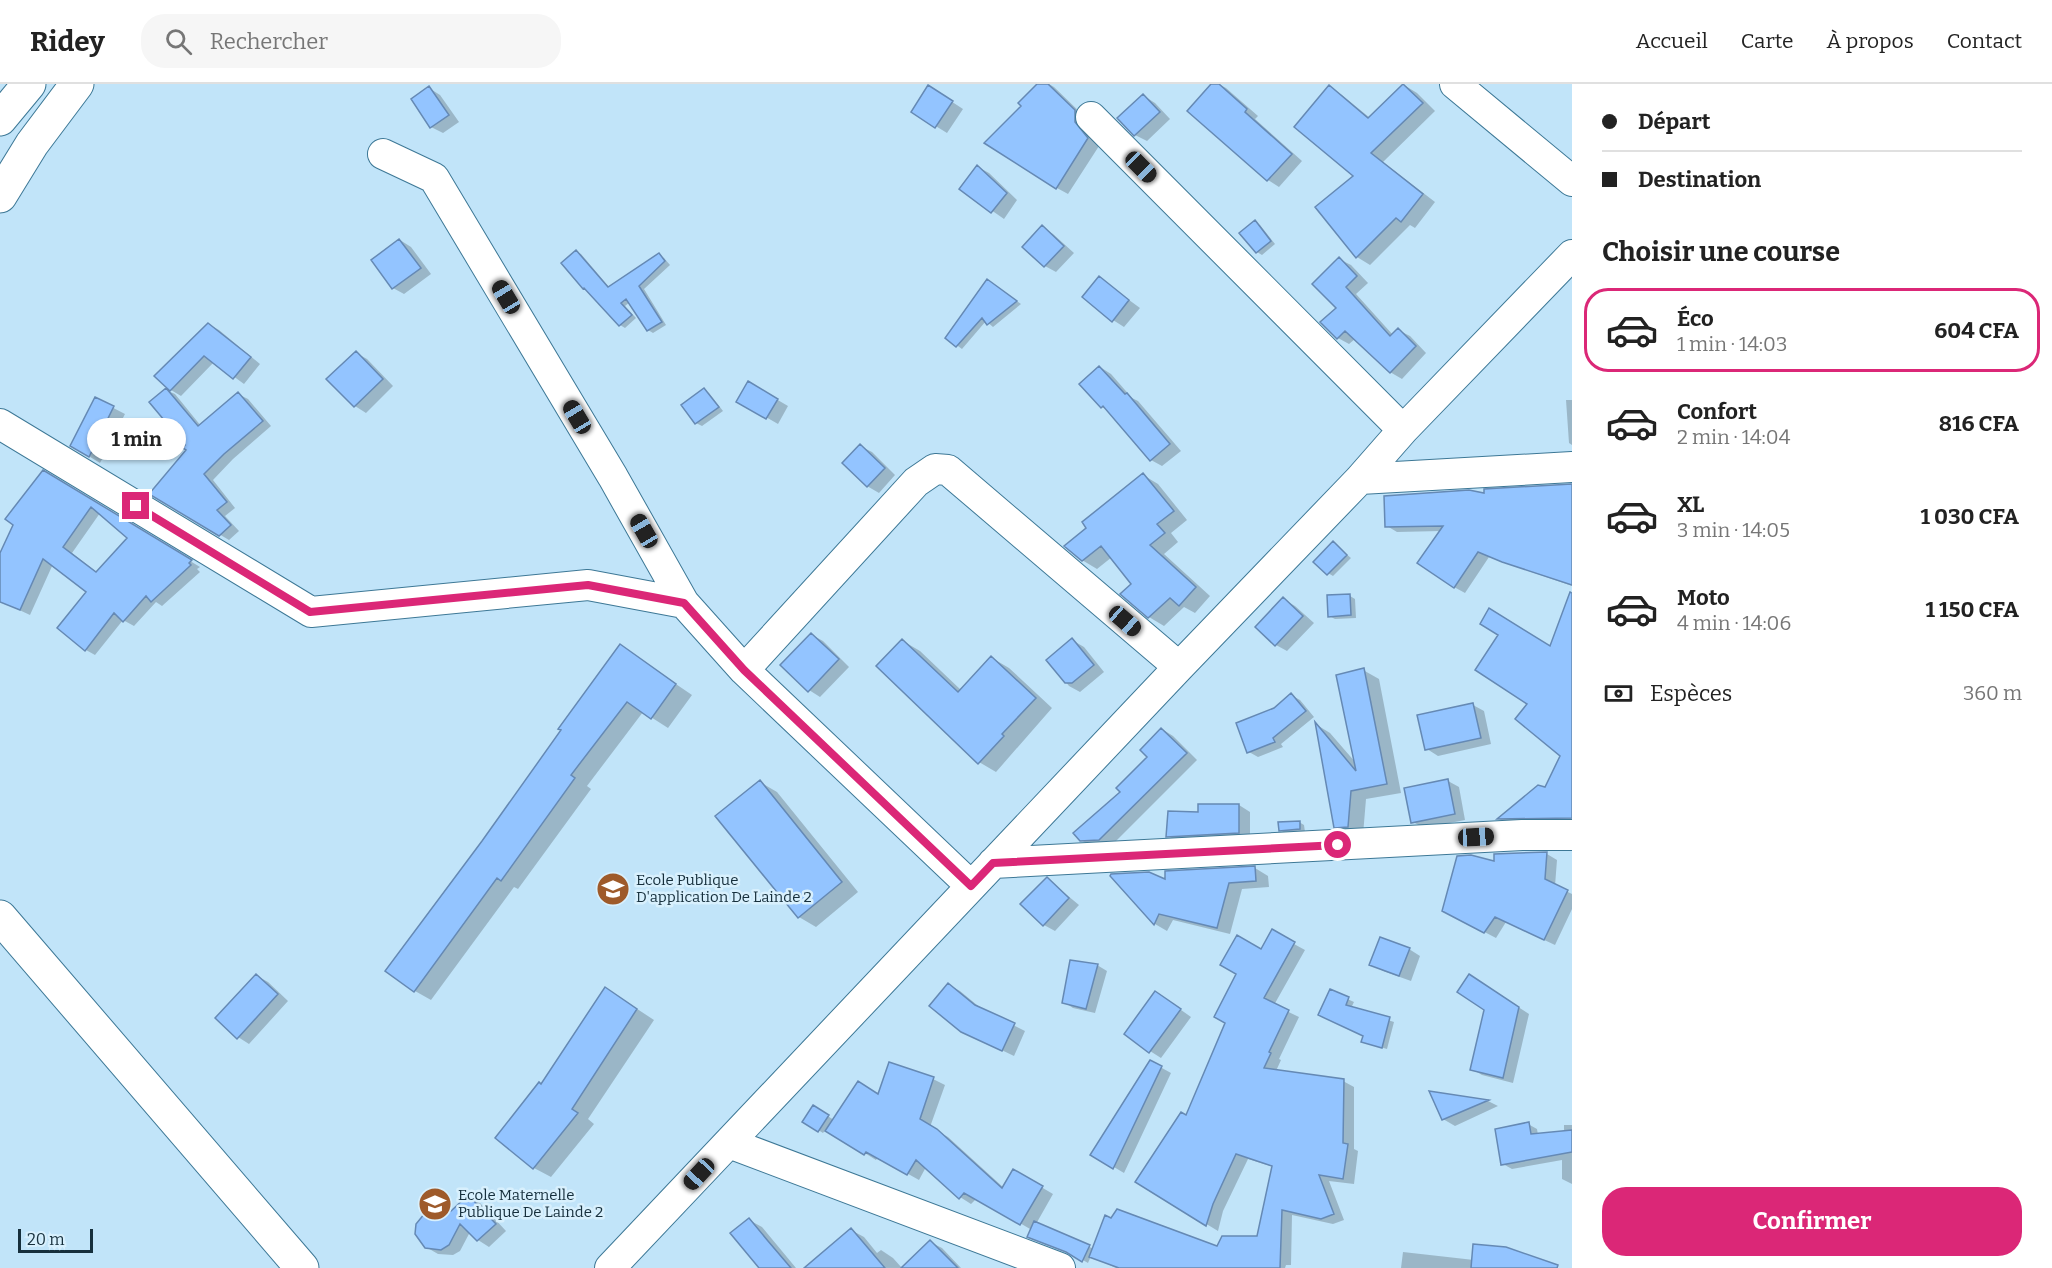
<!DOCTYPE html>
<html lang="fr">
<meta charset="utf-8">
<style>
:root{--surface:#fff;--page:#f6f6f6;--text:#222;--muted:#767676;--line:#e0e0e0;--accent:#db2777}
body{margin:0;font-family:Bitter,serif;background:var(--page);color:var(--text);height:100vh;display:flex;flex-direction:column;font-size:22px;white-space:nowrap}
*{box-sizing:border-box;margin:0}
p{font-size:20px;color:var(--muted)}
.icon{flex:none;width:33px;height:33px;fill:none;stroke:currentColor;stroke-width:2;stroke-linecap:round;stroke-linejoin:round}
.map{position:relative;flex:1;overflow:hidden}
.drawer{display:flex;flex-direction:column;background:var(--surface);width:480px}
.drawer>*{flex:none}
.guide{display:grid;align-content:center;height:132px;padding:0 30px;background:var(--surface)}
.scale{position:absolute;left:18px;bottom:15px;width:75px;box-sizing:border-box;padding-left:6px;border:3px solid #162f3c;border-top:0;font-size:16px;line-height:21px;white-space:nowrap;color:#162f3c;-webkit-text-stroke:4px #d8f0fd;paint-order:stroke}
.end{position:absolute;width:27px;height:27px;margin:-14px;border:8px solid #db2777;background:#fff;box-shadow:0 0 0 3px #fff}
.from{border-radius:50%}
.bubble{position:absolute;height:42px;border-radius:21px;background:var(--surface);box-shadow:0 2px 4px #0004;font-size:20px;font-weight:700;line-height:42px;text-align:center}
.car{position:absolute;width:18px;height:36px;margin:-18px -9px;border-radius:8px;box-shadow:0 0 4px 2px #0007;background:linear-gradient(#222 24%,#8ab4d8 0 40%,#222 0 76%,#8ab4d8 0 86%,#222 0)}
.guide b{display:flex;align-items:center;gap:21px;height:57px;font-size:22px}
.guide b+b{border-top:2px solid var(--line)}
.guide i{width:15px;height:15px;background:var(--text)}
ul{padding:0;list-style:none}
li{display:flex;align-items:center;gap:18px;height:84px;margin:0 12px 9px;padding:0 18px;border:3px solid transparent;border-radius:24px}
li div{flex:1}
li b{display:block;font-size:22px}
li em{font-style:normal;font-weight:700}
li.active{border-color:var(--accent)}
li>.icon{width:54px;height:54px;stroke-width:1.5}
h2{padding:0 30px;font-size:27px;line-height:72px}
.pay{display:flex;align-items:center;gap:15px;height:66px;padding:0 30px;font-size:22px}
.pay p{margin-inline-start:auto}
.button{display:flex;gap:12px;margin-top:auto;padding:12px 30px}
.button a{flex:1;height:69px;border-radius:24px;background:var(--accent);color:#fff;font-size:24px;font-weight:700;line-height:69px;text-align:center}
header{display:flex;align-items:center;gap:36px;box-sizing:border-box;height:84px;padding:0 30px;background:var(--surface);border-bottom:2px solid var(--line)}
header strong{font-size:28px}
nav{display:flex;gap:33px;margin-inline-start:auto;font-size:21px}
.search{width:420px;height:54px;background:var(--page);display:flex;align-items:center;gap:15px;box-sizing:border-box;padding:0 21px;border-radius:24px;color:var(--muted);font-size:22px}
main{display:flex;flex:1;min-height:0}
.map>svg:first-child{display:block}
.shadow{fill:#0003;fill-rule:evenodd}
.building{fill:#93c4ff;stroke:#6589b4;stroke-width:1.5;fill-rule:evenodd}
.lines{fill:none;stroke-linecap:round;stroke-linejoin:round}
.street-casing{stroke:#3d7896;stroke-width:32}
.secondary-casing{stroke:#3d7896;stroke-width:35}
.primary-casing{stroke:#3d7896;stroke-width:35}
.street{stroke:#fff;stroke-width:30}
.secondary{stroke:#fff;stroke-width:33}
.primary{stroke:#fff;stroke-width:33}
.route{stroke:#db2777;stroke-width:8}
.labels{text-anchor:middle;stroke-width:5;stroke-linejoin:round;paint-order:stroke}
.poi-label{font-size:15px;fill:#162f3c;stroke:#d8f0fd;text-anchor:start}
</style>
<header>
<strong>Ridey</strong>
<div class="search"><svg class="icon" aria-label="search" viewBox="0 0 24 24"><circle cx="10" cy="10" r="6"/><path d="M15 15l6 6"/></svg>Rechercher</div>
<nav><a>Accueil</a><a>Carte</a><a>À propos</a><a>Contact</a></nav>
</header>
<main>
<div class="map">
<svg width="1572" height="1184" viewBox="0 0 1572 1184">
<rect width="100%" height="100%" fill="#c1e4f9"/>
<!-- shadow -->
<path class="shadow" d="M1039,0h10l5,3 32,31 13,28 -31,48 -11,-6 -34,-82z
M1213,0h5l8,4 32,28 -3,3 47,42 -23,26 -11,-7z
M1404,1l13,8 18,18 -52,51 52,40 -20,26 -5,-3 -40,40 -13,-8 -40,-50 39,-31 -27,-89 13,8 28,23z
M429,4l11,7 19,27 -16,11 -12,-6z
M940,10l23,15 -16,24 -34,-21z
M1144,12l11,7 15,16 -23,22 -12,-6z
M978,83l11,6 28,27 -13,19 -43,-30z
M1255,138l5,3 15,19 -13,11 -5,-3z
M1042,143l11,7 21,19 -18,19 -11,-6z
M400,156l11,7 20,27 -27,20 -11,-6z
M576,168l5,2 28,33 50,-32 5,3 6,7 -26,24 22,36 -13,8 -5,-3 -18,-28 -5,4 11,12 -11,10 -5,-3 -36,-37z
M1339,175l12,6 17,18 -12,11 37,41 5,-5 12,6 16,17 -24,26 -12,-7 -35,-33 -6,5 -11,-6z
M1099,194l41,30 -16,19 -11,-7z
M992,200l29,20 -28,23 -7,-6 -24,28 -15,-11z
M208,240l11,6 41,34 -16,20 -30,-22 -33,34 -10,-6 -14,-14z
M356,269l11,6 26,27 -27,27 -11,-7z
M1100,283l11,7 21,24 6,3 43,50 -19,15 -11,-6 -41,-49 -8,-4z
M749,299l39,23 -10,18 -40,-23z
M166,306l9,4 26,32 37,-32 10,5 23,27 -38,33 -20,21 22,28 -10,8 14,15 -10,9 -77,-46 36,-44z
M704,306l5,3 14,18 -21,15 -6,-3 -13,-17z
M96,315l29,15 -25,49 -28,-17z
M1566,316h6v45l-3,-2z
M860,362l12,6 23,23 -16,18 -12,-7z
M43,388l157,95 -3,2 3,3 -38,34 -6,-4 -22,24 -11,-6 -28,35 -9,-5 2,-59 -35,-27 -23,51 -30,-14v-44zM100,429l29,25 -31,35 -26,-20z
M1143,391l15,9 29,36 -16,13 7,9 -14,12 46,42 -15,17 -11,-6 -20,19 -15,-9 -16,-33 -21,-27 -15,12 -15,-9 6,-32z
M1572,407v95l-83,-29 -24,36 -11,-6 -13,-56 -44,1 -10,-6 99,-31z
M1333,459l18,15 -18,18 -5,-3z
M1350,512l5,3 1,19 -21,1 -6,-3z
M1283,515l12,7 19,17 -27,28 -11,-6 -19,-18z
M1572,522v218h-63l-10,-5 46,-30 17,-34 -33,-51 22,-57z
M812,551l11,6 26,26 -29,30 -11,-7z
M1072,556l12,7 20,25 -24,20 -11,-6 -21,-26z
M903,557l17,10 42,40 30,-33 17,10 43,40 -56,64 -17,-10z
M620,562l72,49 -24,33 -25,-16 -56,74 4,3 -73,100 -4,-2 -83,113 -16,-9 68,-150z
M1363,586l16,9 22,114 -35,6 -3,36 -12,1 -16,-9 -18,-102 13,8 26,30z
M1291,611l9,5 14,17 -33,27 2,3 -25,10 -9,-5 26,-43z
M1473,621l11,6 7,33 -53,12 -11,-7z
M1162,645l11,7 24,24 -86,86 -18,1 -12,-7 41,-48 27,-35z
M1448,697l11,6 6,33 -41,8 -11,-6z
M760,698l17,10 81,100 -42,35 -17,-10z
M1239,721l11,7v26l-71,4 -11,-6 32,-23z
M1299,738l5,3 1,7 -20,1 -5,-3z
M1547,770l10,6 -2,26 17,8v15l-17,36 -49,-23 -10,16 -42,-22 41,-53z
M1255,784l13,8 1,11 -27,2 -12,45 -57,-14 -6,11 -12,-7 -43,-49 54,7z
M1045,795l11,7 23,19 -24,26 -11,-6z
M1272,848l33,18 -31,55 25,12 -20,42 2,1 -5,11 67,10 11,6v62l4,2 -4,33 -25,-3 15,39 -11,4 -41,-9 -1,50h-5l-1,3h-169l-25,-12 -3,7 -111,-65 -6,6 -11,-7 -34,-30 -7,13 -41,-23 -2,3 -50,-31 -3,4 -19,-12 9,-14 21,13 45,-24 10,-32 44,15 12,6 -15,42 18,10 56,51 10,-17 39,23 -17,30 58,25 124,-1 40,-10 16,-71 -26,-8 -25,52 -5,20 -81,-49 50,-65 75,-166z
M1409,865l11,7 -9,25 -28,-10 -12,-7z
M1097,881l10,6 -12,42 -22,-5 -9,-6z
M257,892l11,6 20,19 -39,43 -11,-7z
M1479,898l50,32 -16,69 -31,-8 -10,-6 13,-59z
M949,901l11,6 23,19 42,21 -11,25 -52,-25z
M1330,907l24,11 -3,6 43,14 -7,27 -24,-7 1,-6z
M622,915l32,21 -66,99 6,5 -43,53 -17,-9 8,-82z
M1167,916l24,17 -30,41 -11,-7z
M1151,978l20,11 -47,100 -32,-19z
M1432,1009l56,8 10,5 -43,20 -12,-7z
M1528,1040l9,5 1,6 26,-3v-7h8v59l-10,-5v-19l-50,9 -9,-5z
M469,1113l11,6 26,28 -17,16 -11,-7 -8,-8 -10,19 -7,4 -15,-1 -12,-7 26,-34z
M749,1136l13,7 34,41h-35z
M851,1146l13,7 13,16 4,-3 12,8 9,10h-96z
M930,1158l12,6 19,20h-43z
M1403,1168l71,8 75,8h-148z"/>
<!-- building -->
<path class="building" d="M1037,0h11l27,26v12l13,16 -32,51 -72,-46 37,-37 -3,-3z
M1211,0h8l28,25 -2,3 47,42 -25,27 -80,-70z
M1403,0l20,19 -52,50 52,41 -22,28 -5,-4 -40,40 -41,-51 38,-31 -59,-49 35,-42 39,33z
M928,1l25,16 -18,27 -24,-16z
M429,2l20,29 -19,13 -19,-29z
M1143,10l17,18 -26,24 -17,-18z
M977,81l30,28 -16,20 -32,-24z
M1255,136l16,21 -15,12 -17,-20z
M1042,141l22,21 -20,21 -22,-20z
M399,155l22,29 -29,21 -21,-29z
M576,166l32,37 51,-34 6,8 -26,25 23,36 -15,9 -21,-32 -5,4 11,12 -13,11 -35,-38 -1,1 -22,-26z
M1339,173l18,19 -11,11 44,49 8,-8 18,18 -26,27 -45,-42 -8,8 -17,-17 16,-14 -24,-24z
M1099,192l30,24 -17,22 -30,-25z
M987,195l30,22 -30,24 -5,-7 -26,29 -11,-9z
M208,239l43,34 -18,22 -29,-23 -34,35 -16,-15z
M356,267l27,28 -29,28 -28,-28z
M1099,282l26,28 2,-1 43,51 -20,17 -47,-55 -2,2 -22,-24z
M748,297l30,18 -12,20 -30,-17z
M166,304l32,38 40,-34 25,29 -39,33 -20,20 23,28 -10,8 14,15 -12,11 -70,-42 37,-44 -3,-2 2,-3 -36,-43z
M704,304l15,19 -24,17 -14,-19z
M95,313l19,9 -25,51 -19,-11z
M860,360l25,24 -18,19 -25,-24z
M43,386l149,90 -3,3 2,2 -40,37 -5,-6 -23,26 -9,-9 -29,38 -28,-23 29,-36 -43,-33 -23,51 -20,-8v-49l13,-28 -8,-6zM91,423l36,31 -31,34 -33,-25z
M1143,389l31,38 -17,13 8,9 -15,12 46,42 -17,19 -9,-8 -22,20 -28,-24 11,-10 -30,-38 -19,15 -18,-15 22,-18 -4,-6z
M1572,400v101l-70,-23 -24,-10 -24,36 -37,-25 26,-37 -58,1 -1,-31 85,-6 15,3v-4z
M1333,457l14,14 -20,20 -14,-13z
M1570,508l2,1v225l-75,1 41,-34 7,2 15,-31 -45,-37 12,-15 -52,-34 23,-35 -18,-11 9,-16 61,38z
M1350,510l1,21 -23,2 -1,-22z
M1283,513l20,19 -28,30 -20,-19z
M811,549l28,26 -31,33 -28,-27z
M1072,554l22,27 -22,18h-7l-19,-23z
M902,555l56,53 33,-36 45,42 -34,36 2,2 -26,28 -102,-98z
M620,560l56,40 -25,35 -24,-17 -56,73 4,3 -74,103 -4,-3 -83,114 -29,-21 97,-130 79,-111 -3,-1z
M1364,584l23,116 -36,7 -3,36 -14,1 -19,-106 41,49 -20,-96z
M1291,609l15,18 -33,27 2,4 -28,11 -11,-30 38,-15z
M1473,619l8,35 -56,12 -8,-35z
M1161,644l26,25 -88,87 -19,1 -7,-8 47,-41 -4,-4 31,-31 -7,-7z
M1448,695l7,35 -44,9 -7,-35z
M760,696l82,102 -44,36 -83,-102z
M1198,720h41v29l-73,4 2,-26 30,1z
M1300,737v8l-21,2 -1,-9z
M1547,768l-2,27 23,11 -24,50 -49,-23 -11,16 -42,-22 15,-55 14,-1 23,6v-7z
M1255,782l1,15 -27,2 -12,45 -58,-14 -5,11 -44,-49 1,-2 38,-2 16,7v-8z
M1047,793l22,21 -26,28 -23,-22z
M1272,845l23,13 -31,56 25,12 -20,42 2,1 -7,15 80,11 -1,64 5,1 -5,35 -24,-4 15,39 -13,5 -39,-9 -2,58h-161l-30,-11 16,-42 6,3 6,-9 100,37 5,-10h35l15,-70 -36,-12 -23,50 -7,22 -71,-44 46,-70 5,3 39,-92 -11,-6 22,-43 -16,-9 17,-30 24,14z
M1380,853l30,11 -11,28 -30,-11z
M1070,876l28,4 -12,45 -24,-6z
M256,890l22,20 -41,45 -22,-21z
M1469,890l50,33 -16,71 -33,-8 14,-60 -27,-18z
M948,899l27,22 40,18 -13,28 -41,-19 -32,-26z
M605,903l32,22 -65,100 6,4 -45,56 -38,-31 44,-56 2,2z
M1330,905l19,8 -3,8 44,12 -8,31 -21,-6 2,-6 -45,-21z
M1155,907l26,18 -32,44 -25,-19z
M1150,976l12,6 -49,103 -23,-14z
M889,978l45,15 -14,42 17,10 65,59 11,-19 30,17 -23,39 -56,-32 -5,6 -43,-39 -9,15 -41,-23 -2,3 -39,-24 33,-50 20,13z
M1429,1007l60,9 -47,20z
M813,1021l16,10 -11,17 -16,-10z
M1529,1038l2,12 41,-4v22l-71,13 -6,-36z
M468,1111l28,29 -19,17 -17,-17 -11,21 -8,5 -16,-2 -10,-14 1,-10 9,-11 26,-2z
M749,1134l19,23 23,27h-32l-29,-35z
M1034,1137l56,24 -8,17 -16,-10 -39,-15z
M851,1144l34,40h-81z
M930,1156l28,28h-57z
M1473,1160l33,3 52,18 -1,3h-86z"/>
<g class="lines">
<defs>
<path id="street" d="M1455,0l117,97
M1091,33l312,313
M383,70l51,24 179,299 71,126
M0,340l311,188 277,-27 96,18 60,67 227,216
M1360,395l212,-12
M744,586l172,-188 19,-13 13,1 231,197
M993,779l529,-28h50
M729,1059l331,125
M610,1184l569,-601 181,-188 43,-49 169,-175"/>
<path id="secondary" d="M0,833l302,351"/>
<path id="primary" d="M0,35l29,-35
M0,112l32,-52 45,-60"/>
</defs>
<!-- street casing -->
<use href="#street" class="street-casing"/>
<!-- secondary casing -->
<use href="#secondary" class="secondary-casing"/>
<!-- primary casing -->
<use href="#primary" class="primary-casing"/>
<!-- street -->
<use href="#street" class="street"/>
<!-- secondary -->
<use href="#secondary" class="secondary"/>
<!-- primary -->
<use href="#primary" class="primary"/>
</g>
<g class="lines">
<!-- route -->
<path class="route" d="M136,422l174,106 278,-27 96,18 60,67 227,216 22,-23 345,-18"/>
</g>
<!-- icons -->
<defs>
<symbol id="school-disc" viewBox="-11 -11 22 22"><circle r="9.5" fill="#9e5a2a" stroke="#d8f0fd"/><path d="M0-5L7-2L0 1L-7-2ZM-4 1L0 2.5L4 1V4Q0 6-4 4Z" fill="#fff"/></symbol>
</defs>
<g fill-rule="evenodd">
<use href="#school-disc" x="594" y="786" width="38" height="38"/>
<use href="#school-disc" x="416" y="1101" width="38" height="38"/>
</g>
<g class="labels">
<!-- poi labels -->
<g class="poi-label">
<text x="636" y="801">Ecole Publique<tspan x="636" dy="17">D'application De Lainde 2</tspan></text>
<text x="458" y="1116">Ecole Maternelle<tspan x="458" dy="17">Publique De Lainde 2</tspan></text>
</g>
</g>
</svg>
<div class="scale">20 m</div>
<i class="end from" style="left:1338px;top:761px"></i>
<i class="end" style="left:136px;top:422px"></i>
<div class="bubble" style="left:87px;top:334px;width:99px">1 min</div>
<i class="car" style="left:1141px;top:83px;rotate:135deg"></i>
<i class="car" style="left:506px;top:213px;rotate:329deg"></i>
<i class="car" style="left:577px;top:333px;rotate:329deg"></i>
<i class="car" style="left:644px;top:447px;rotate:330deg"></i>
<i class="car" style="left:1125px;top:537px;rotate:131deg"></i>
<i class="car" style="left:1476px;top:753px;rotate:87deg"></i>
<i class="car" style="left:699px;top:1090px;rotate:223deg"></i>
</div>
<section class="drawer">
<div class="guide">
<b><i class="from"></i>Départ</b>
<b><i></i>Destination</b>
</div>
<h2>Choisir une course</h2>
<ul>
<li class="active"><svg class="icon" aria-label="car" viewBox="0 0 24 24"><path d="M5 17H2v-5l4-1 3-4h7l3 4 3 1v5h-3M9 17h6M6 11h13"/><circle cx="7" cy="17" r="2"/><circle cx="17" cy="17" r="2"/></svg><div><b>Éco</b><p>1 min · 14:03</p></div><em>604 CFA</em></li>
<li><svg class="icon" aria-label="car" viewBox="0 0 24 24"><path d="M5 17H2v-5l4-1 3-4h7l3 4 3 1v5h-3M9 17h6M6 11h13"/><circle cx="7" cy="17" r="2"/><circle cx="17" cy="17" r="2"/></svg><div><b>Confort</b><p>2 min · 14:04</p></div><em>816 CFA</em></li>
<li><svg class="icon" aria-label="car" viewBox="0 0 24 24"><path d="M5 17H2v-5l4-1 3-4h7l3 4 3 1v5h-3M9 17h6M6 11h13"/><circle cx="7" cy="17" r="2"/><circle cx="17" cy="17" r="2"/></svg><div><b>XL</b><p>3 min · 14:05</p></div><em>1 030 CFA</em></li>
<li><svg class="icon" aria-label="car" viewBox="0 0 24 24"><path d="M5 17H2v-5l4-1 3-4h7l3 4 3 1v5h-3M9 17h6M6 11h13"/><circle cx="7" cy="17" r="2"/><circle cx="17" cy="17" r="2"/></svg><div><b>Moto</b><p>4 min · 14:06</p></div><em>1 150 CFA</em></li>
</ul>
<div class="pay"><svg class="icon" aria-label="cash" viewBox="0 0 24 24"><path d="M3 7h18v10H3z"/><circle cx="12" cy="12" r="2"/></svg>Espèces<p>360 m</p></div>
<div class="button"><a>Confirmer</a></div>
</section>
</main>
